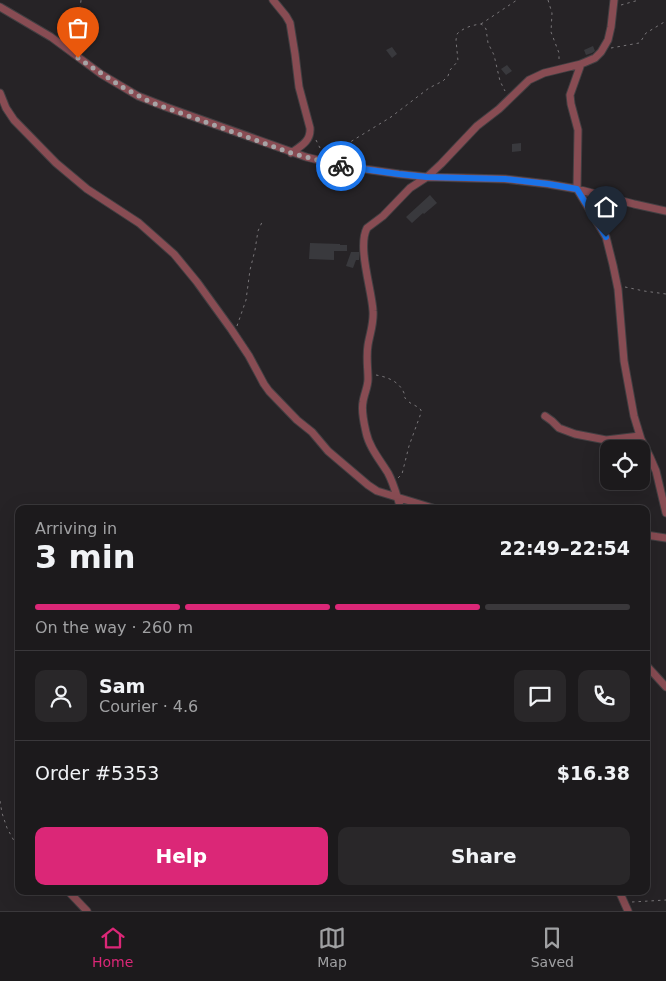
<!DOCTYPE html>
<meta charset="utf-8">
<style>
:root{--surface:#1c1a1c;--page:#292729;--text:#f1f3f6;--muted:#a0a1a3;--line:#3a383b;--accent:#db2777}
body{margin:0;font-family:"DejaVu Sans",sans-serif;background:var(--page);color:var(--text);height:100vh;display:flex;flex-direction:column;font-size:19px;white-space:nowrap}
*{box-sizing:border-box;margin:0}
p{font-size:16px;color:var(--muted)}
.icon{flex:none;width:28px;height:28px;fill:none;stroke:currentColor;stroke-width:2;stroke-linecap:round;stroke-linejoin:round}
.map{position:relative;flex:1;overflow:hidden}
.panel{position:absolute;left:15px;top:505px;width:635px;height:390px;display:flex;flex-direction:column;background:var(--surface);border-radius:10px;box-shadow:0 5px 20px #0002,0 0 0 1px var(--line)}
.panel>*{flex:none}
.fabs{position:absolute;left:600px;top:440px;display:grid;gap:10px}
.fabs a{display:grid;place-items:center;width:50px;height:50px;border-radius:10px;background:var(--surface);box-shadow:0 5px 20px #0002,0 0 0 1px var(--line);font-size:25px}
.pin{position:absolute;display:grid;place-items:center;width:42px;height:42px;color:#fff;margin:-51px -21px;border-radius:50% 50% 50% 0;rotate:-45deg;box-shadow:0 0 5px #0007}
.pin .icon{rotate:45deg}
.courier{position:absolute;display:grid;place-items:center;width:50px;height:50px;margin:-25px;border:4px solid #1a73e8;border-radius:50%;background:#fff;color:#222;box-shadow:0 1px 6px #0007}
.head em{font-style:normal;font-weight:600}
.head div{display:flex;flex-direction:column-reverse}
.head{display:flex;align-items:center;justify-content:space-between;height:85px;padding:0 20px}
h1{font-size:32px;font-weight:600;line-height:38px}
.bar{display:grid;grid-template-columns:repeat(4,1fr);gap:8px 5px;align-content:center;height:60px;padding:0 20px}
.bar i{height:6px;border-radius:4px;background:var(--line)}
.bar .on{background:var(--accent)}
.bar p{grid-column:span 4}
.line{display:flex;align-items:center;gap:12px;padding:0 20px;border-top:1px solid var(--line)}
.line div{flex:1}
.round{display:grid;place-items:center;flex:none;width:52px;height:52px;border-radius:10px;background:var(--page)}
.cta{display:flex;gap:10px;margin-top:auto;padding:10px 20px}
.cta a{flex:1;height:58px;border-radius:10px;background:var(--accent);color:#fff;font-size:20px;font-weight:600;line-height:58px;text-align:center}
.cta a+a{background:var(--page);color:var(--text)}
.tabs{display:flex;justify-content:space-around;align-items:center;height:70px;border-top:1px solid var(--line);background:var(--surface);font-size:14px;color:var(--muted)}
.tabs a{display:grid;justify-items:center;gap:2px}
.tabs .on{color:var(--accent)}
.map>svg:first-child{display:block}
.building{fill:#39393d}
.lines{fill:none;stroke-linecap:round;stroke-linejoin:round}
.street-casing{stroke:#423f42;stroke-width:9}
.path{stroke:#797679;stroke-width:1;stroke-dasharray:2.5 4;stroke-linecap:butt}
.street{stroke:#884c53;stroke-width:7}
.done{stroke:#a6a4a6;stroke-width:5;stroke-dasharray:0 9}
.route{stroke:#1a73e8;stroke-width:6}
</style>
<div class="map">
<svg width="666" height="911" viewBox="0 0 666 911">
<rect width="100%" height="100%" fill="#262326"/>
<!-- building -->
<path class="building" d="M593,46l2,5 -3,2 -6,2 -2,-5z
M392,47l5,7 -5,4 -6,-8z
M507,65l5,6 -6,4 -5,-6z
M521,143v8l-9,1v-8z
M430,195l7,8 -13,11 -1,-1 -11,10 -6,-6z
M310,243l30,1v1h7v6h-13v9l-25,-1z
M351,252h8v8h-3l-3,8 -7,-2z"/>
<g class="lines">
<defs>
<path id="street" d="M273,0l13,16 4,7 5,31 4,33 11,41c1,13 -9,18 -19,25
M0,7l51,30 50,37 37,22 28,11 140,50 37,9 56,8 28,3 78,2 43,5 29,5 57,15 32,7
M581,64l-11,31 1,9 7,26 -1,59 29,48 7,28 5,24 6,72 10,55 7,23 9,18 6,14 10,42
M0,93l6,15 8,12 42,43 31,26 52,34 35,31 23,28 34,47 18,27 15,28 5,7 28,29 15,12 16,19 40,34 9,6 59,18
M545,416l7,5 7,7 16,6 31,6 34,-4
M401,509c-4,-12 -7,-25 -13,-36 -8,-13 -19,-26 -22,-41 -2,-9 -5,-21 -3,-30 1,-8 5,-15 5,-23 0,-11 -2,-22 0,-34 2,-12 6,-22 5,-34 -1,-21 -16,-64 -6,-83l16,-12 27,-28 17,-11 14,-13 36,-38 22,-17 30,-29 15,-7 37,-9 14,-6 6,-6 7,-12 3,-13 3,-27
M646,535l20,3
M646,665l20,22
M68,891l19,20
M619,891l9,20"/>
</defs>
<!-- street casing -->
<use href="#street" class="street-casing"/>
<!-- path -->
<path class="path" d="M548,0l4,13 -1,19 8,21v7
M621,5l18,-5
M481,24l36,-24
M65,38c8,-12 15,-24 16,-38
M611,48l28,-5 2,-2 5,-8 20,-12
M316,140l6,12
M329,155l62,-38 38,-29 14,-7 5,-5 2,-6 8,-9 -2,-21 1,-6c6,-6 15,-9 24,-10l3,2 2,3 2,14 6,12 6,26 5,10
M625,287l19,4 22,3
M237,326l9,-26 4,-30 5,-20 3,-19 5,-11
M376,375c11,2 23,6 28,18 2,4 -1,4 3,7 4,5 10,5 14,10v3l-12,33 -7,28 -4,4
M0,801l2,12 5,15 12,22
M632,902l34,-2"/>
<!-- street -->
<use href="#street" class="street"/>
</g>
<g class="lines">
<!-- done -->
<path class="done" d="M78,58l44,29 28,15 141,51 50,13"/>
<!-- route -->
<path class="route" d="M341,166l58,8 28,3 78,2 43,5 29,5 29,48"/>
</g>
</svg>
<div class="fabs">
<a><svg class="icon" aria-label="locate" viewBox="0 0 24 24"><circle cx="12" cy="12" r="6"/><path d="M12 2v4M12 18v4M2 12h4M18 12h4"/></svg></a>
</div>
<div class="pin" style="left:78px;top:58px;background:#ea580c"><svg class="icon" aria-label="bag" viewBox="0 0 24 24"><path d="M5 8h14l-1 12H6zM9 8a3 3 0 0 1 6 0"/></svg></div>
<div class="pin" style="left:606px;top:237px;background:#1f2937"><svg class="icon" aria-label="home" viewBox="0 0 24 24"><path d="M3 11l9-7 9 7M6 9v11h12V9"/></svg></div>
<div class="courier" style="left:341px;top:166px"><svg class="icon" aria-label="bike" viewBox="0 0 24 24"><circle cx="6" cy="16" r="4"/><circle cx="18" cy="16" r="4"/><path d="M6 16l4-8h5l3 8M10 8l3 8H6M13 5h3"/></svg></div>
<section class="panel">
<div class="head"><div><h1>3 min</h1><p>Arriving in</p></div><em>22:49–22:54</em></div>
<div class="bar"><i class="on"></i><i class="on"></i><i class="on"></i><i></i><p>On the way · 260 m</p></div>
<div class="line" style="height:90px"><a class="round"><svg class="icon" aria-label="person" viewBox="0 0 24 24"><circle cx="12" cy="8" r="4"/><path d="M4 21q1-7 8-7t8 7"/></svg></a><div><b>Sam</b><p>Courier · 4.6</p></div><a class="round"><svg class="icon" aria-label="chat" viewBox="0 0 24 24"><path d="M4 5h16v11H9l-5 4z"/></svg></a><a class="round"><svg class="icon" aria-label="phone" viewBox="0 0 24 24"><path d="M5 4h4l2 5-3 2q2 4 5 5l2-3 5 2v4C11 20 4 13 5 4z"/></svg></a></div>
<div class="line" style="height:65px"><div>Order #5353</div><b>$16.38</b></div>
<div class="cta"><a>Help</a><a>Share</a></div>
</section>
</div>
<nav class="tabs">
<a class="on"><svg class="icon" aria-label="home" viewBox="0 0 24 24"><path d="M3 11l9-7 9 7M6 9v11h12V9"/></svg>Home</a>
<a><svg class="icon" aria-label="map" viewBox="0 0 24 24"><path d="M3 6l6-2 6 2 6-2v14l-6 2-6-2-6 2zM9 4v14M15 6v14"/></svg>Map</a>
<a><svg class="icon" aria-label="saved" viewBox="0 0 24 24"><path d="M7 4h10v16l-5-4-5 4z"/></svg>Saved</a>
</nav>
